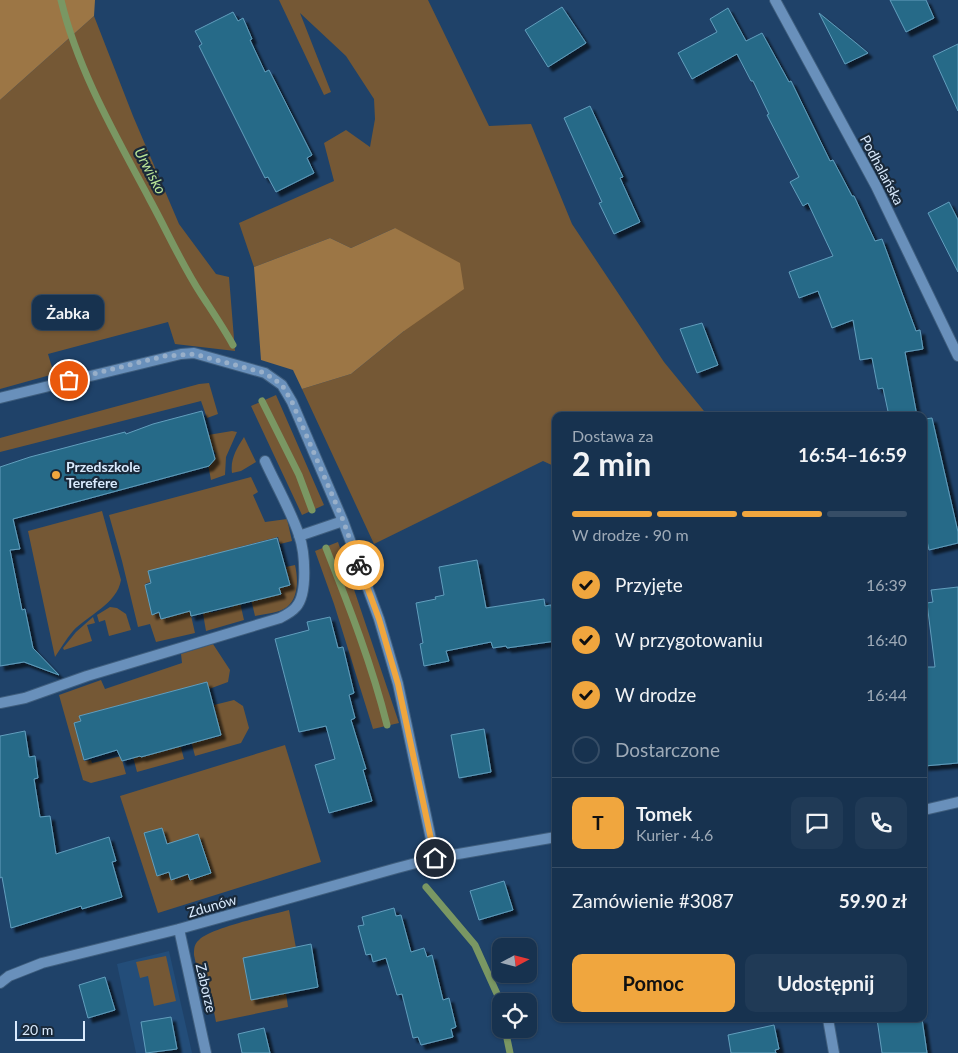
<!DOCTYPE html>
<html lang="pl">
<meta charset="utf-8">
<style>
:root{--surface:#17324f;--page:#203a56;--text:#f1f3f6;--muted:#9eaab7;--line:#364d66;--accent:#f0a63e}
body{margin:0;font-family:Lato,sans-serif;background:var(--page);color:var(--text);height:100vh;display:flex;flex-direction:column;font-size:19px;white-space:nowrap}
*{box-sizing:border-box;margin:0}
p{font-size:16px;color:var(--muted)}
.icon{flex:none;width:28px;height:28px;fill:none;stroke:currentColor;stroke-width:2;stroke-linecap:round;stroke-linejoin:round}
.map{position:relative;flex:1;overflow:hidden}
.sheet{position:absolute;left:552px;top:412px;width:375px;height:610px;display:flex;flex-direction:column;background:var(--surface);border-radius:10px;box-shadow:0 1px 4px #0004,0 0 0 1px var(--line)}
.sheet>*{flex:none}
.needle{width:32px;rotate:83deg}
.tools{position:absolute;left:492px;top:938px;display:grid;gap:10px}
.tools a{display:grid;place-items:center;width:45px;height:45px;border-radius:10px;background:var(--surface);box-shadow:0 1px 4px #0004,0 0 0 1px var(--line);font-size:25px}
.scale{position:absolute;left:15px;bottom:12px;width:70px;box-sizing:border-box;padding-left:5px;border:2px solid #d9eafd;border-top:0;font-size:14px;line-height:18px;white-space:nowrap;color:#d9eafd;-webkit-text-stroke:4px #19293a;paint-order:stroke}
.pin{position:absolute;display:grid;place-items:center;width:42px;height:42px;color:#fff;margin:-21px;border:2px solid #fff;border-radius:50%;box-shadow:0 1px 5px #0007}
.courier{position:absolute;display:grid;place-items:center;width:50px;height:50px;margin:-25px;border:4px solid #f0a63e;border-radius:50%;background:#fff;color:#222;box-shadow:0 1px 6px #0007}
.bubble{position:absolute;height:35px;border-radius:10px;background:var(--surface);box-shadow:0 1px 4px #0004,0 0 0 1px var(--line);font-size:16px;font-weight:700;line-height:35px;text-align:center}
.summary em{font-style:normal;font-weight:700}
.summary div{display:flex;flex-direction:column-reverse}
.summary{display:flex;align-items:center;justify-content:space-between;height:85px;padding:0 20px}
h1{font-size:32px;font-weight:700;line-height:38px}
.bar{display:grid;grid-template-columns:repeat(4,1fr);gap:8px 5px;align-content:center;height:60px;padding:0 20px}
.bar i{height:6px;border-radius:4px;background:var(--line)}
.bar .selected{background:var(--accent)}
.bar p{grid-column:span 4}
.line{display:flex;align-items:center;gap:12px;padding:0 20px;border-top:1px solid var(--line)}
.line div{flex:1}
.round{display:grid;place-items:center;flex:none;width:52px;height:52px;border-radius:10px;background:var(--page)}
ol{padding:0 20px;list-style:none}
li{display:flex;align-items:center;gap:15px;height:55px}
li p{margin-inline-start:auto}
li .icon{padding:5px;border-radius:50%;background:var(--accent);color:#111;stroke-width:4}
li:last-child{color:var(--muted)}
li i{width:28px;height:28px;border:2px solid var(--line);border-radius:50%}
.cta{display:flex;gap:10px;margin-top:auto;padding:10px 20px}
.cta a{flex:1;height:58px;border-radius:10px;background:var(--accent);color:#111;font-size:20px;font-weight:700;line-height:58px;text-align:center}
.cta a+a{background:var(--page);color:var(--text)}
.map>svg:first-child{display:block}
.built{fill:#234d79}
.green{fill:#755835}
.forest{fill:#9c7645}
.lines{fill:none;stroke-linecap:round;stroke-linejoin:round}
.stream{stroke:#7a9763;stroke-width:7}
.building{fill:#286a88;stroke:#619ebd;filter:url(#shadow)}
.minor-casing{stroke:#3f5e7e;stroke-width:12}
.minor{stroke:#6990bb;stroke-width:10}
.done{stroke:#98afc9;stroke-width:5;stroke-dasharray:0 9}
.route{stroke:#f0a63e;stroke-width:6}
.poi-dot{fill:#f0a63e;stroke:#19293a;stroke-width:2}
.labels{text-anchor:middle;stroke-width:4.5;stroke-linejoin:round;paint-order:stroke}
.street-label{font-size:14px;fill:#d9eafd;stroke:#19293a}
.poi-label{font-size:14px;font-weight:bold;fill:#d9eafd;stroke:#19293a;text-anchor:start}
.water-label{font-size:15px;font-style:italic;fill:#bae598;stroke:#19293a}
</style>
<div class="map">
<svg width="958" height="1053" viewBox="0 0 958 1053">
<defs>
<filter id="shadow"><feDropShadow dx="4.5" dy="4.5" stdDeviation="1" flood-color="#0009"/></filter>
</defs>
<rect width="100%" height="100%" fill="#1f4269"/>
<!-- built -->
<path class="built" d="M169,951l23,102h-56l-19,-89z"/>
<!-- green -->
<path class="green" d="M279,0h149l61,126 42,-2 41,100 92,138 44,54h-152v51l-13,-6 -169,83 -72,-155 49,-15 53,-43 -9,-103 -44,20 -21,-10 -76,29 -15,-44 95,-42 -10,-38 22,-13 24,17 5,-28 -1,-20 -28,-43 -46,-43 31,79 -7,3z
M94,16l39,100 46,108 37,50 13,3 6,74 -60,-7 -7,-22 -120,32 6,20 -54,15v-289z
M209,383l9,31 -11,4 -6,-17 -201,51v-14l199,-54z
M276,395l48,110 -22,10 -51,-109z
M232,431l5,1 -11,25 -1,18 -14,5 -3,-16 4,-2 4,-8 -4,-6 -4,-13z
M244,437l12,25 -15,9 -9,2c-2,-14 5,-25 12,-36z
M251,477l7,15 -5,3 12,27 22,-3 5,22 -12,3 -2,-7 -42,11 1,5 -17,5 -2,-6 1,6 -9,2 -1,-5h-3l2,6 -9,3 -2,-6v6l-52,20 7,30 7,-2 2,7 29,-8 5,22 -39,9 -6,-18 -12,3 -16,-66 -13,-46z
M102,511l19,69c-4,24 -33,35 -48,51 -7,8 -12,17 -18,26l-27,-126z
M338,542l61,181 -26,6 -39,-125 -19,-53z
M295,565c3,13 4,32 -8,42 -8,6 -22,7 -32,9l-5,-21 18,-4 1,6 12,-3 -2,-6 11,-3 -4,-18z
M239,598l5,22 -38,11 -4,-23 7,-2 2,7 22,-6 -2,-7z
M110,607l7,1 9,6 5,16 -22,6 -4,-16 -6,2 -2,-7z
M93,617l2,6 -8,2 5,16 -28,9 -1,-2 13,-16z
M213,644l17,26 -2,12 -19,7 -2,-7 -128,34 2,5 -7,2 10,38 7,-1 1,3 29,-7 5,18 -35,9 -8,-3 -24,-85 42,-15 4,9 77,-26 -1,-9z
M234,700l9,6 6,22 -8,15 -46,13 -5,-19 18,-5 2,7 11,-3 -7,-31z
M179,740l5,19 -47,13 -5,-19 7,-2 2,6 22,-6z
M285,745l36,117 -163,51 -38,-117z
M289,910l7,38 -53,10 43,35 2,14 -72,15 -2,-10 -6,1 -3,-7 -11,-51c0,-6 0,-11 5,-15 11,-12 71,-25 90,-30z
M166,956l10,45 -22,5 -6,-30 -8,2 -4,-16z"/>
<!-- forest -->
<path class="forest" d="M0,0h95l-1,16 -94,84z
M395,228l65,35 4,26 -60,42 -53,43 -49,15 -9,-19 -32,-10 -7,-93 76,-29 21,10z"/>
<g class="lines">
<!-- stream -->
<path class="stream" d="M61,0c17,71 55,136 89,200 17,31 32,65 51,94 11,17 22,33 32,51
M262,401l37,74 13,35
M326,548c23,58 46,117 61,177
M426,887l49,58 23,51 3,16
M505,1029l5,24"/>
</g>
<!-- building -->
<path class="building" d="M890,0h36l8,18 -28,14z
M562,7l24,36 -38,24 -23,-37z
M728,8l18,33 16,-8 27,49 2,-1 39,80 3,-1 19,36h2l21,45 7,-2 34,92 4,-1 3,19 -18,3 12,64h-28l-6,-28 -5,1 -6,-31 -12,2 -7,-40 -21,8 -14,-37 -19,7 -10,-26 44,-16 -25,-53 -5,3 -13,-24 9,-5 -32,-62 2,-1 -16,-33h-2l-14,-27 -45,25 -14,-26 39,-21 -7,-13z
M233,12l5,9 5,-3 9,21 -2,1 15,32 4,-2 43,85 -5,3 7,15 -38,19 -8,-15 -3,1 -66,-132 3,-2 -7,-13z
M819,13l37,30 12,10 -23,11z
M958,44v67l-25,-55z
M590,106l33,71 -3,1 20,44 -26,12 -15,-31 3,-1 -38,-84z
M949,202l9,18v52l-30,-59z
M702,323l16,42 -21,8 -17,-44z
M202,411l13,48 -6,7 -196,53 7,30 -10,1 12,60 3,-1 8,39 26,27 -35,-13 -24,4v-199l30,-10 95,-25 1,2 27,-10z
M932,418l26,114v11l-29,7 -5,-23v-108z
M277,538l13,47 -11,3 2,6 -90,22 -1,-5 -29,8 -2,-7 -7,3 -7,-30 6,-2 -3,-12z
M477,560l9,48 58,-9 1,7 6,-1 5,36 -49,7 -1,-2 -13,2 -2,-6 -45,9 3,10 -25,5 -4,-22 3,-1 -7,-40 20,-4 -1,-2 9,-2 -5,-28z
M958,587v176l-34,3v-99h11l-8,-64 6,-1 -2,-12z
M330,617l8,31 5,-1 11,46 -5,2 6,23 -4,2 15,49 -3,1 9,31 -43,12 -14,-48 20,-6 -9,-33 -27,6 -24,-93 34,-9 -2,-8z
M207,682l14,53 -80,22 -1,-1 -18,5 -5,-11 -33,10 -10,-37 7,-2 -2,-5z
M484,729l7,43 -32,6 -8,-43z
M25,731l4,26 6,-1 3,22 -4,1 6,38 10,-1 6,38 53,-17 7,24 -4,1 10,35 -40,12 -1,-3 -70,22 -9,-51 -2,1v-142z
M162,828l5,16 31,-10 13,39 -21,7 -2,-6 -17,6 -2,-8 -12,4 -13,-43z
M504,881l9,29 -34,10 -9,-29z
M394,908l2,8 5,-1 10,37 13,-4 3,9 5,-2 11,45 6,-2 7,29 -5,2 2,8 -32,8 -3,-8 -5,1 -11,-44 -5,1 -11,-37 -13,4 -2,-8 -5,1 -8,-29 6,-1 -2,-8z
M311,944l7,43 -67,13 -8,-42z
M105,977l10,33 -27,8 -9,-33z
M171,1017l6,32 -31,4 -5,-31z
M877,1019h45l5,34h-45z
M774,1025l5,24 -4,1 1,3h-45l-3,-18z
M264,1028l6,25h-28l-4,-19z"/>
<g class="lines">
<defs>
<path id="minor" d="M775,0l101,186 82,170
M0,398l181,-44 13,-1 71,20 17,12 10,17 51,119
M299,536l44,-15 36,98 19,65 37,174
M0,703l25,-5 62,-22 193,-58c6,-3 12,-6 16,-11 12,-13 9,-55 3,-72 -8,-24 -23,-50 -34,-74
M924,810l34,-8
M179,929l27,124
M0,983l9,-7 33,-13 137,-34 218,-61 38,-10 121,-21
M828,1019l6,34"/>
</defs>
<!-- minor casing -->
<use href="#minor" class="minor-casing"/>
<!-- minor -->
<use href="#minor" class="minor"/>
</g>
<g class="lines">
<!-- done -->
<path class="done" d="M69,380l96,-24 29,-2 71,19 17,12 10,17 51,118 16,45"/>
<!-- route -->
<path class="route" d="M359,565l20,54 19,65 37,174"/>
</g>
<!-- markers -->
<circle class="poi-dot" cx="56" cy="475" r="5"/>
<g class="labels">
<!-- street labels -->
<g class="street-label">
<text transform="translate(882 170) rotate(62)" y="5">Podhalańska</text>
<text transform="translate(212 906) rotate(-16)" y="5">Zdunów</text>
<text transform="translate(206 988) rotate(77)" y="5">Zaborze</text>
</g>
<!-- poi labels -->
<g class="poi-label">
<text x="66" y="472">Przedszkole<tspan x="66" dy="16">Terefere</tspan></text>
</g>
<!-- water labels -->
<g class="water-label">
<text transform="translate(150 171) rotate(62)" y="5">Urwisko</text>
</g>
</g>
</svg>
<div class="tools">
<a><svg class="needle" viewBox="-14 -14 28 28"><path d="M0-13l5 13h-10z" fill="#e53935"/><path d="M0 13l5-13h-10z" fill="#9eaab7"/></svg></a>
<a><svg class="icon" aria-label="locate" viewBox="0 0 24 24"><circle cx="12" cy="12" r="6"/><path d="M12 2v4M12 18v4M2 12h4M18 12h4"/></svg></a>
</div>
<div class="scale">20 m</div>
<div class="pin" style="left:69px;top:380px;background:#ea580c"><svg class="icon" aria-label="bag" viewBox="0 0 24 24"><path d="M5 8h14l-1 12H6zM9 8a3 3 0 0 1 6 0"/></svg></div>
<div class="pin" style="left:435px;top:858px;background:#1f2937"><svg class="icon" aria-label="home" viewBox="0 0 24 24"><path d="M3 11l9-7 9 7M6 9v11h12V9"/></svg></div>
<div class="courier" style="left:359px;top:565px"><svg class="icon" aria-label="bike" viewBox="0 0 24 24"><circle cx="6" cy="16" r="4"/><circle cx="18" cy="16" r="4"/><path d="M6 16l4-8h5l3 8M10 8l3 8H6M13 5h3"/></svg></div>
<div class="bubble" style="left:32px;top:295px;width:72px">Żabka</div>
<section class="sheet">
<div class="summary"><div><h1>2 min</h1><p>Dostawa za</p></div><em>16:54–16:59</em></div>
<div class="bar"><i class="selected"></i><i class="selected"></i><i class="selected"></i><i></i><p>W drodze · 90 m</p></div>
<ol>
<li><svg class="icon" aria-label="check" viewBox="0 0 24 24"><path d="M5 12l5 5 9-10"/></svg>Przyjęte<p>16:39</p></li>
<li><svg class="icon" aria-label="check" viewBox="0 0 24 24"><path d="M5 12l5 5 9-10"/></svg>W przygotowaniu<p>16:40</p></li>
<li><svg class="icon" aria-label="check" viewBox="0 0 24 24"><path d="M5 12l5 5 9-10"/></svg>W drodze<p>16:44</p></li>
<li><i></i>Dostarczone</li>
</ol>
<div class="line" style="height:90px"><b class="round" style="background:var(--accent);color:#111">T</b><div><b>Tomek</b><p>Kurier · 4.6</p></div><a class="round"><svg class="icon" aria-label="chat" viewBox="0 0 24 24"><path d="M4 5h16v11H9l-5 4z"/></svg></a><a class="round"><svg class="icon" aria-label="phone" viewBox="0 0 24 24"><path d="M5 4h4l2 5-3 2q2 4 5 5l2-3 5 2v4C11 20 4 13 5 4z"/></svg></a></div>
<div class="line" style="height:65px"><div>Zamówienie #3087</div><b>59.90 zł</b></div>
<div class="cta"><a>Pomoc</a><a>Udostępnij</a></div>
</section>
</div>
